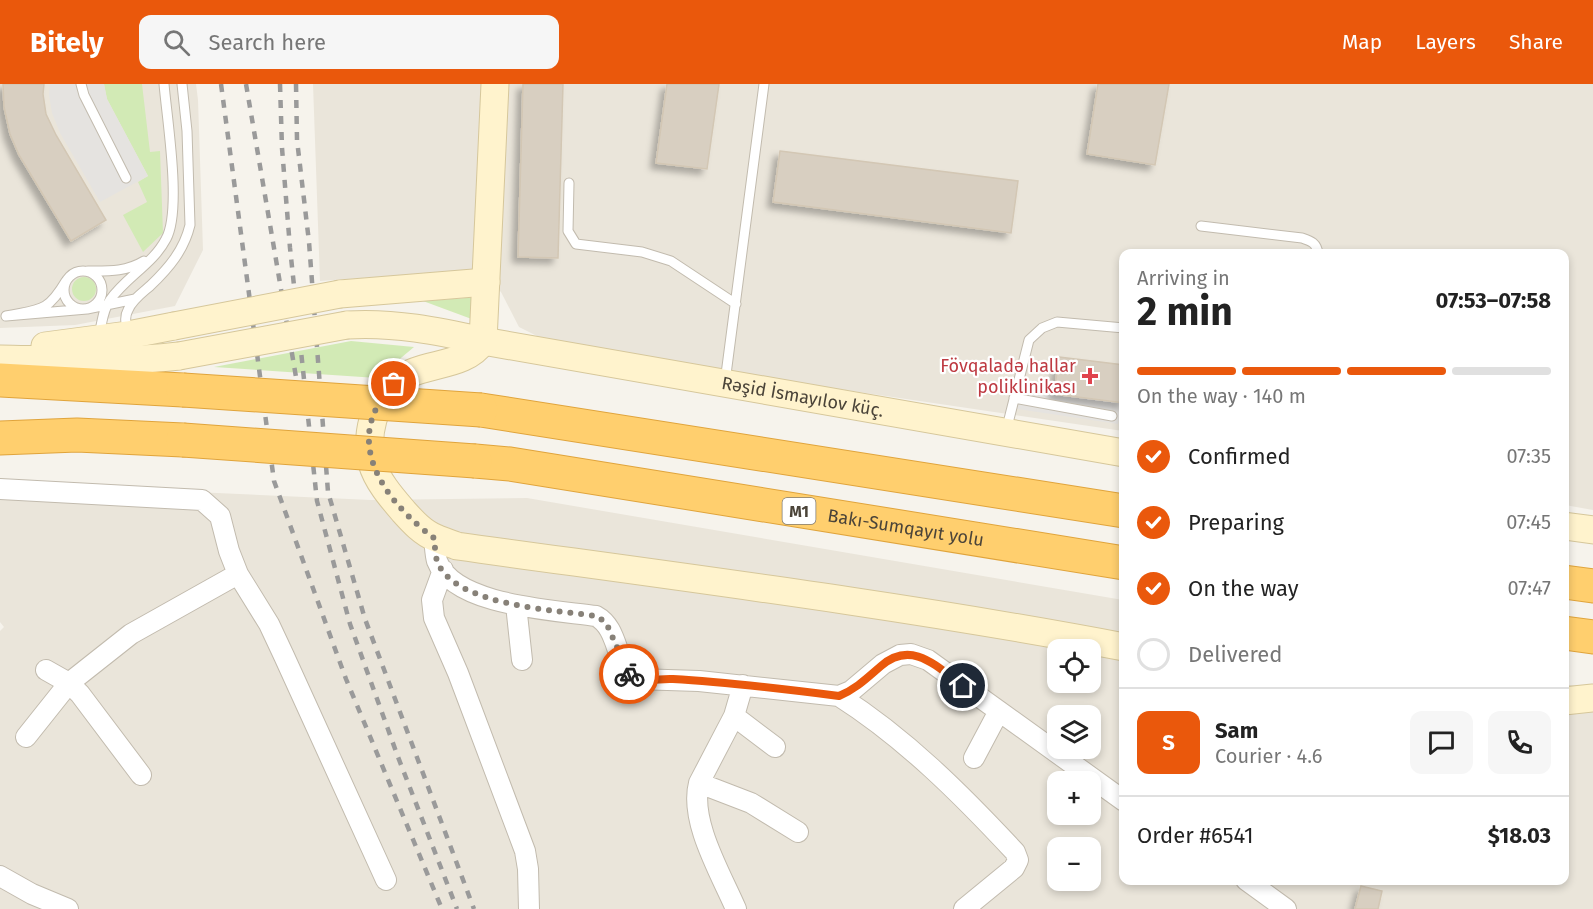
<!DOCTYPE html>
<meta charset="utf-8">
<style>
:root{--surface:#fff;--page:#f6f6f6;--text:#222;--muted:#767676;--line:#e0e0e0;--accent:#ea580c}
body{margin:0;font-family:"Fira Sans",sans-serif;background:var(--page);color:var(--text);height:100vh;display:flex;flex-direction:column;font-size:22px;white-space:nowrap}
*{box-sizing:border-box;margin:0}
p{font-size:20px;color:var(--muted)}
.icon{flex:none;width:33px;height:33px;fill:none;stroke:currentColor;stroke-width:2;stroke-linecap:round;stroke-linejoin:round}
.map{position:relative;flex:1;overflow:hidden}
.details{position:absolute;left:1119px;top:165px;width:450px;height:636px;display:flex;flex-direction:column;background:var(--surface);border-radius:12px;box-shadow:0 3px 9px #0003}
.details>*{flex:none}
.buttons{position:absolute;left:1047px;top:555px;display:grid;gap:12px}
.buttons a{display:grid;place-items:center;width:54px;height:54px;border-radius:12px;background:var(--surface);box-shadow:0 3px 9px #0003;font-size:30px}
.pin{position:absolute;display:grid;place-items:center;width:51px;height:51px;color:#fff;margin:-26px;border:3px solid #fff;border-radius:50%;box-shadow:0 2px 6px #0007}
.courier{position:absolute;display:grid;place-items:center;width:60px;height:60px;margin:-30px;border:4px solid #ea580c;border-radius:50%;background:#fff;color:#222;box-shadow:0 2px 8px #0007}
.summary em{font-style:normal;font-weight:700}
.summary div{display:flex;flex-direction:column-reverse}
.summary{display:flex;align-items:center;justify-content:space-between;height:102px;padding:0 18px}
h1{font-size:39px;font-weight:700;line-height:45px}
.bar{display:grid;grid-template-columns:repeat(4,1fr);gap:9px 6px;align-content:center;height:72px;padding:0 18px}
.bar i{height:8px;border-radius:4px;background:var(--line)}
.bar .active{background:var(--accent)}
.bar p{grid-column:span 4}
.line{display:flex;align-items:center;gap:15px;padding:0 18px;border-top:2px solid var(--line)}
.line div{flex:1}
.round{display:grid;place-items:center;flex:none;width:63px;height:63px;border-radius:12px;background:var(--page)}
ol{padding:0 18px;list-style:none}
li{display:flex;align-items:center;gap:18px;height:66px}
li p{margin-inline-start:auto}
li .icon{padding:6px;border-radius:50%;background:var(--accent);color:#fff;stroke-width:4}
li:last-child{color:var(--muted)}
li i{width:33px;height:33px;border:3px solid var(--line);border-radius:50%}
header{display:flex;align-items:center;gap:36px;box-sizing:border-box;height:84px;padding:0 30px;background:var(--accent);color:#fff}
header strong{font-size:28px}
nav{display:flex;gap:33px;margin-inline-start:auto;font-size:21px}
.search{width:420px;height:54px;background:var(--page);display:flex;align-items:center;gap:15px;box-sizing:border-box;padding:0 21px;border-radius:12px;color:var(--muted);font-size:22px}
.map>svg:first-child{display:block}
.residential{fill:#eae5da;fill-rule:evenodd}
.green{fill:#d2eab5}
.parking{fill:#e5e3e0}
.building{fill:#d8cfc1;stroke:#d3c7b4;stroke-width:1.5;filter:url(#shadow)}
.lines{fill:none;stroke-linecap:round;stroke-linejoin:round}
.lane-casing{stroke:#c2bbae;stroke-width:11}
.street-casing{stroke:#c2bbae;stroke-width:22}
.secondary-casing{stroke:#d6c79b;stroke-width:29}
.highway-casing{stroke:#e0a43c;stroke-width:35}
.lane{stroke:#fff;stroke-width:9}
.street{stroke:#fff;stroke-width:20}
.secondary{stroke:#fff3cd;stroke-width:27}
.highway{stroke:#ffcf6e;stroke-width:33}
.rail{stroke:#9a9a9a;stroke-width:4.5;stroke-dasharray:8 8;stroke-linecap:butt}
.secondary-bridge-casing{stroke:#d6c79b;stroke-width:29;stroke-linecap:butt}
.highway-bridge-casing{stroke:#e0a43c;stroke-width:35;stroke-linecap:butt}
.secondary-bridge{stroke:#fff3cd;stroke-width:27}
.highway-bridge{stroke:#ffcf6e;stroke-width:33}
.done{stroke:#878178;stroke-width:6;stroke-dasharray:0 10.8}
.route{stroke:#ea580c;stroke-width:8}
.health-dot{fill:#e0444e;stroke:#fff;stroke-width:2}
.labels{text-anchor:middle;stroke-width:4.5;stroke-linejoin:round;paint-order:stroke}
.shield{fill:#fff;stroke:#817c74;stroke-width:1.5}
.shield-label{font-size:16px;font-weight:bold;fill:#4b4439}
.health-label{font-size:18px;fill:#be3a42;stroke:#fff;text-anchor:end}
.street-label{font-size:18px;fill:#4b4439;stroke:#fff}
</style>
<header>
<strong>Bitely</strong>
<div class="search"><svg class="icon" aria-label="search" viewBox="0 0 24 24"><circle cx="10" cy="10" r="6"/><path d="M15 15l6 6"/></svg>Search here</div>
<nav><a>Map</a><a>Layers</a><a>Share</a></nav>
</header>
<div class="map">
<svg width="1593" height="825" viewBox="0 0 1593 825">
<defs>
<filter id="shadow"><feDropShadow dx="-5.5" dy="5.5" stdDeviation="3" flood-color="#0004"/></filter>
</defs>
<rect width="100%" height="100%" fill="#f6f3ec"/>
<!-- residential -->
<path class="residential" d="M0,0h196l2,16 5,150 -28,56 -100,19 -75,3z
M313,0h1280v426l-28,-5 -1,-251h-440l-1,177 -407,-60 -175,-33 -22,-11 -18,-35 -25,-22 -156,11z
M0,397l106,7 265,12 156,-2 596,102 1,280h440l1,-196 28,6v219h-1593v-278l4,-4 -4,-5zM1058,566h32v32h-32zM1058,632h32v32h-32zM1058,698h32v32h-32zM1058,764h32v32h-32z"/>
<!-- green -->
<path class="green" d="M104,0h38l8,68 10,-1 3,82 -20,19 -20,-37 24,-13 -9,-20 10,-6 -41,-77z
M72 205a12 12 0 1 1 24 0a12 12 0 1 1-24 0Z
M480,213l-3,24 -54,-20z
M351,257l63,6 -37,31 -163,-11z"/>
<!-- parking -->
<path class="parking" d="M50,0h54l3,15 41,77 -48,26 -40,-69 -8,-20 -3,-18z
M1017,304l105,15 -4,21 -107,-16z"/>
<!-- building -->
<path class="building" d="M3,0h41l-1,10 3,20 10,21 50,85 -35,21 -52,-86 -9,-21 -6,-27z
M523,0h40l-5,174 -40,-1z
M667,0h52l-12,85 -51,-6z
M1098,0h71l-14,81 -68,-11z
M780,67l238,30 -7,52 -238,-31z
M1059,273l65,8v38l-70,-9z
M1361,802l21,5 -4,18h-23z"/>
<g class="lines">
<defs>
<path id="lane" d="M81,0l3,11 42,83
M569,99l-1,48 8,13 66,8 29,9 65,43
M1201,142l101,12c9,3 15,5 16,16
M64 206a19 19 0 1 1 38 0a19 19 0 1 1-38 0Z
M88,187c20,0 38,1 56,-10
M66,197c-19,32 -26,28 -60,35l81,-7 48,-10
M128,248c-2,-8 -4,-15 0,-22 4,-10 14,-17 22,-24 19,-18 34,-36 40,-61l-3,-94 -5,-47
M99,251c3,-12 4,-26 11,-35 16,-23 43,-36 56,-61 16,-29 1,-119 -2,-155
M725,298l39,-298
M1014,314l98,18
M1006,347l23,-91 13,-12 15,-6 67,6"/>
<path id="street" d="M0,405l202,11 18,16 9,35 9,23 -107,60 -62,49 -43,54
M434,454c1,7 1,16 3,23 17,45 118,49 159,55 24,13 18,48 40,63l63,2 140,15 12,-5 32,-27 17,-9 11,-1 17,6 196,141
M443,486l-11,30 2,18 24,55 67,178 3,18 1,40
M238,490l31,50 15,32 102,224
M516,521l6,55
M46,586l23,13 11,11 61,81
M839,612c66,42 122,98 176,156l3,8 -4,8 -50,41
M734,632l41,31
M974,674l25,-47
M699,699l52,20 47,29
M0,792l32,18 36,15
M1246,796l40,29
M736,825c-15,-35 -47,-88 -37,-126l35,-67 9,-31"/>
<g id="secondary">
<path d="M495,0l-12,257c-20,29 -62,19 -88,42 -21,19 -30,52 -23,80 5,18 20,35 32,49 9,10 19,21 32,26 6,3 14,5 21,8 223,31 446,59 667,101"/>
<path d="M340,210l146,-12"/>
<path id="s1" d="M347,241c47,-3 91,6 136,16l641,112"/>
<path d="M45,262l83,-11 46,-9"/>
<path d="M0,275c60,1 120,4 179,-3"/>
<path d="M1564,442l29,4"/>
<path d="M1564,617l29,-3"/>
</g>
<g id="highway">
<path d="M0,296l183,10"/>
<path d="M481,326l643,101"/>
<path d="M0,354l77,-3 106,5"/>
<path id="s2" d="M475,377l35,3 614,99"/>
<path d="M1564,498l29,4"/>
<path d="M1564,549l29,4"/>
</g>
</defs>
<!-- lane casing -->
<use href="#lane" class="lane-casing"/>
<!-- street casing -->
<use href="#street" class="street-casing"/>
<!-- secondary casing -->
<use href="#secondary" class="secondary-casing"/>
<!-- highway casing -->
<use href="#highway" class="highway-casing"/>
<!-- lane -->
<use href="#lane" class="lane"/>
<!-- street -->
<use href="#street" class="street"/>
<!-- secondary -->
<use href="#secondary" class="secondary"/>
<!-- highway -->
<use href="#highway" class="highway"/>
<!-- rail -->
<path class="rail" d="M221,0l53,397 72,198 96,230
M246,0l50,293
M280,0l2,64 8,100 27,253 33,123 48,133 59,152
M296,0l1,56 12,102 19,250 37,127 109,290"/>
<defs>
<path id="secondary-bridge" d="M174,242l166,-32
M179,272l168,-31"/>
<path id="highway-bridge" d="M183,306l298,20
M183,356l292,21"/>
</defs>
<!-- secondary-bridge casing -->
<use href="#secondary-bridge" class="secondary-bridge-casing"/>
<!-- highway-bridge casing -->
<use href="#highway-bridge" class="highway-bridge-casing"/>
<!-- secondary-bridge -->
<use href="#secondary-bridge" class="secondary-bridge"/>
<!-- highway-bridge -->
<use href="#highway-bridge" class="highway-bridge"/>
</g>
<g class="lines">
<!-- done -->
<path class="done" d="M394,300c-6,8 -13,15 -17,23 -27,51 19,103 57,131 1,7 1,16 3,23 17,45 118,49 159,55l8,5 4,6 21,47"/>
<!-- route -->
<path class="route" d="M629,590c13,10 29,4 44,5 56,3 111,10 166,17 17,-7 28,-18 42,-30 31,-27 56,1 82,20"/>
</g>
<!-- markers -->
<path class="health-dot" d="M1087 283h6v6h6v6h-6v6h-6v-6h-6v-6h6z"/>
<g class="labels">
<!-- shield labels -->
<rect class="shield" x="782.5" y="414" width="33" height="26" rx="4.5"/>
<g class="shield-label">
<text x="799" y="433">M1</text>
</g>
<!-- health labels -->
<g class="health-label">
<text x="1076" y="288">Fövqaladə hallar<tspan x="1076" dy="21">poliklinikası</tspan></text>
</g>
<!-- street labels -->
<g class="street-label">
<text dy="6" stroke="none"><textPath href="#s1" startOffset="462">Rəşid İsmayılov küç.</textPath></text>
<text dy="6" stroke="none"><textPath href="#s2" startOffset="436">Bakı-Sumqayıt yolu</textPath></text>
</g>
</g>
</svg>
<div class="buttons">
<a><svg class="icon" aria-label="locate" viewBox="0 0 24 24"><circle cx="12" cy="12" r="6"/><path d="M12 2v4M12 18v4M2 12h4M18 12h4"/></svg></a>
<a><svg class="icon" aria-label="layers" viewBox="0 0 24 24"><path d="M12 4l9 5-9 5-9-5zM3 14l9 5 9-5"/></svg></a>
<a>+</a>
<a>−</a>
</div>
<div class="pin" style="left:394px;top:300px;background:#ea580c"><svg class="icon" aria-label="bag" viewBox="0 0 24 24"><path d="M5 8h14l-1 12H6zM9 8a3 3 0 0 1 6 0"/></svg></div>
<div class="pin" style="left:963px;top:602px;background:#1f2937"><svg class="icon" aria-label="home" viewBox="0 0 24 24"><path d="M3 11l9-7 9 7M6 9v11h12V9"/></svg></div>
<div class="courier" style="left:629px;top:590px"><svg class="icon" aria-label="bike" viewBox="0 0 24 24"><circle cx="6" cy="16" r="4"/><circle cx="18" cy="16" r="4"/><path d="M6 16l4-8h5l3 8M10 8l3 8H6M13 5h3"/></svg></div>
<section class="details">
<div class="summary"><div><h1>2 min</h1><p>Arriving in</p></div><em>07:53–07:58</em></div>
<div class="bar"><i class="active"></i><i class="active"></i><i class="active"></i><i></i><p>On the way · 140 m</p></div>
<ol>
<li><svg class="icon" aria-label="check" viewBox="0 0 24 24"><path d="M5 12l5 5 9-10"/></svg>Confirmed<p>07:35</p></li>
<li><svg class="icon" aria-label="check" viewBox="0 0 24 24"><path d="M5 12l5 5 9-10"/></svg>Preparing<p>07:45</p></li>
<li><svg class="icon" aria-label="check" viewBox="0 0 24 24"><path d="M5 12l5 5 9-10"/></svg>On the way<p>07:47</p></li>
<li><i></i>Delivered</li>
</ol>
<div class="line" style="height:108px"><b class="round" style="background:var(--accent);color:#fff">S</b><div><b>Sam</b><p>Courier · 4.6</p></div><a class="round"><svg class="icon" aria-label="chat" viewBox="0 0 24 24"><path d="M4 5h16v11H9l-5 4z"/></svg></a><a class="round"><svg class="icon" aria-label="phone" viewBox="0 0 24 24"><path d="M5 4h4l2 5-3 2q2 4 5 5l2-3 5 2v4C11 20 4 13 5 4z"/></svg></a></div>
<div class="line" style="height:78px"><div>Order #6541</div><b>$18.03</b></div>
</section>
</div>
